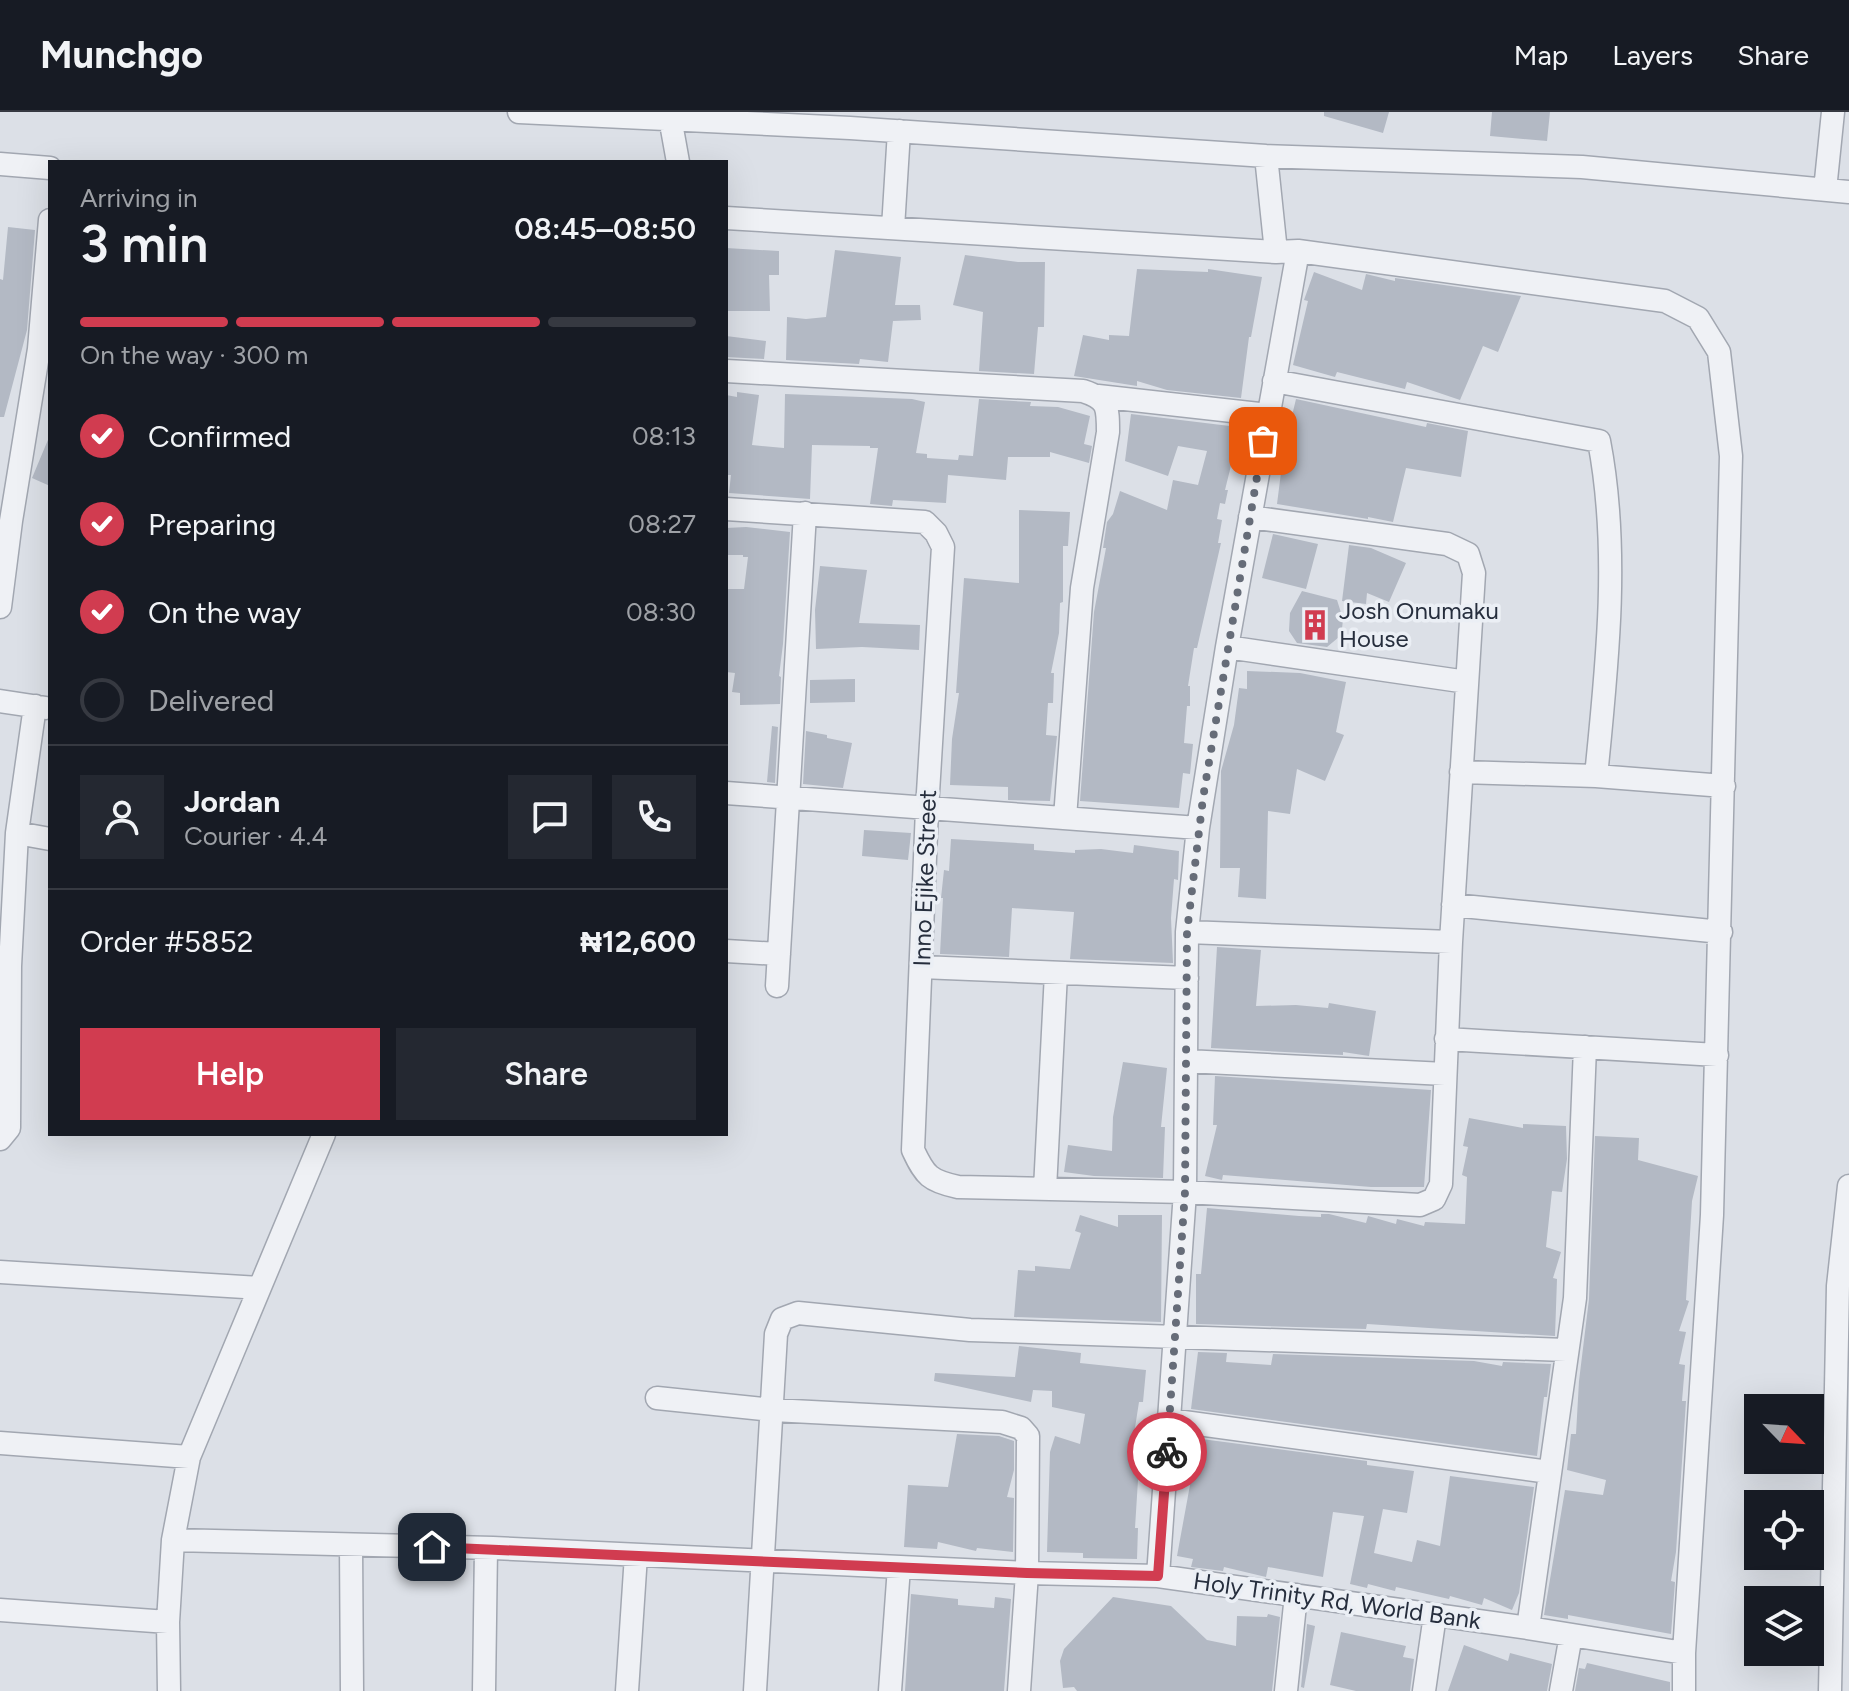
<!DOCTYPE html>
<meta charset="utf-8">
<style>
:root{--surface:#171b24;--page:#242831;--text:#f1f3f6;--muted:#9ea1a6;--line:#363941;--accent:#d13c50}
body{margin:0;font-family:Figtree,sans-serif;background:var(--page);color:var(--text);height:100vh;display:flex;flex-direction:column;font-size:30px;white-space:nowrap}
*{box-sizing:border-box;margin:0}
p{font-size:26px;color:var(--muted)}
.icon{flex:none;width:44px;height:44px;fill:none;stroke:currentColor;stroke-width:2;stroke-linecap:round;stroke-linejoin:round}
.map{position:relative;flex:1;overflow:hidden}
.sheet{position:absolute;left:48px;top:48px;width:680px;height:976px;display:flex;flex-direction:column;background:var(--surface);border-radius:0px;box-shadow:0 8px 32px #0002}
.sheet>*{flex:none}
.needle{width:52px;rotate:115deg}
.tools{position:absolute;left:1744px;top:1282px;display:grid;gap:16px}
.tools a{display:grid;place-items:center;width:80px;height:80px;border-radius:0px;background:var(--surface);box-shadow:0 8px 32px #0002;font-size:40px}
.pin{position:absolute;display:grid;place-items:center;width:68px;height:68px;color:#fff;margin:-34px;border-radius:16px;box-shadow:0 4px 12px #0006}
.courier{position:absolute;display:grid;place-items:center;width:80px;height:80px;margin:-40px;border:6px solid #d13c50;border-radius:50%;background:#fff;color:#222;box-shadow:0 2px 10px #0007}
.head em{font-style:normal;font-weight:600}
.head div{display:flex;flex-direction:column-reverse}
.head{display:flex;align-items:center;justify-content:space-between;height:136px;padding:0 32px}
h1{font-size:52px;font-weight:600;line-height:60px}
.bar{display:grid;grid-template-columns:repeat(4,1fr);gap:12px 8px;align-content:center;height:96px;padding:0 32px}
.bar i{height:10px;border-radius:6px;background:var(--line)}
.bar .current{background:var(--accent)}
.bar p{grid-column:span 4}
.line{display:flex;align-items:center;gap:20px;padding:0 32px;border-top:2px solid var(--line)}
.line div{flex:1}
.round{display:grid;place-items:center;flex:none;width:84px;height:84px;border-radius:0px;background:var(--page)}
ol{padding:0 32px;list-style:none}
li{display:flex;align-items:center;gap:24px;height:88px}
li p{margin-inline-start:auto}
li .icon{padding:8px;border-radius:50%;background:var(--accent);color:#fff;stroke-width:4}
li:last-child{color:var(--muted)}
li i{width:44px;height:44px;border:4px solid var(--line);border-radius:50%}
.button{display:flex;gap:16px;margin-top:auto;padding:16px 32px}
.button a{flex:1;height:92px;border-radius:0px;background:var(--accent);color:#fff;font-size:32px;font-weight:600;line-height:92px;text-align:center}
.button a+a{background:var(--page);color:var(--text)}
header{display:flex;align-items:center;gap:48px;box-sizing:border-box;height:112px;padding:0 40px;background:var(--surface);border-bottom:2px solid var(--line)}
header strong{font-size:38px}
nav{display:flex;gap:44px;margin-inline-start:auto;font-size:28px}
.map>svg:first-child{display:block}
.building{fill:#b3b9c4}
.lines{fill:none;stroke-linecap:round;stroke-linejoin:round}
.street-casing{stroke:#a2a7b1;stroke-width:25}
.street{stroke:#eff1f5;stroke-width:22}
.done{stroke:#666c78;stroke-width:8;stroke-dasharray:0 14.4}
.route{stroke:#d13c50;stroke-width:10}
.labels{text-anchor:middle;stroke-width:7;stroke-linejoin:round;paint-order:stroke}
.poi-label{font-size:24px;fill:#262e3d;stroke:#ebeff5;text-anchor:start}
.street-label{font-size:24px;fill:#262e3d;stroke:#ebeff5}
</style>
<header>
<strong>Munchgo</strong>
<nav><a>Map</a><a>Layers</a><a>Share</a></nav>
</header>
<div class="map">
<svg width="1849" height="1579" viewBox="0 0 1849 1579">
<rect width="100%" height="100%" fill="#dce0e7"/>
<!-- building -->
<path class="building" d="M1324,0h65l-6,21 -59,-17z
M1492,0h58l-3,29 -57,-5z
M8,115l27,3 -8,100 -23,87h-4v-138l3,1z
M726,136l53,3v24h-10l1,36h-44z
M835,138l66,7 -6,48h25l1,15 -28,1 -5,41 -28,-3 -1,5 -73,-4 1,-43 19,2 20,-2z
M965,143l53,7h27l-1,65h-6l-4,47 -55,-3 4,-59 -30,-7z
M1137,157l71,3v-3l54,8 -11,60h-2l-8,61 -74,-8 -30,-9v5l-63,-10 9,-41 26,5v-5l20,1z
M1314,160l48,18 4,-16 29,7v-3l126,18 -23,56 -15,-6 -23,54 -53,-18 -2,7 -68,-17 -2,5 -42,-12 15,-64 -4,-1z
M726,224l40,5 -2,18 -38,-2z
M737,280l22,3 -7,50 32,3 1,-54 127,5 13,3 -9,51 11,1v4l31,2 1,-5 14,1 6,-57 52,3 -1,4 28,1 32,9 -6,28 8,2 -3,17 -39,-11v5h-42l-2,23 -58,-5 -2,28 -53,-3 -1,6 -22,-2 8,-56h-8v-2l-58,-1 -2,54 -81,-6 2,-18h-5v-80l11,2z
M1296,287l130,28 1,-4 41,8 -7,46 -55,-9 -13,54 -25,-5v2l-91,-15 7,-55z
M1131,302l107,13 2,2 -15,61h3l-3,14 -5,-1 -3,16 5,1 -4,23h3l-24,105h-3l-6,38h2v20h-3l-3,37 9,1 -3,30 -7,-1 -4,35 -99,-7 14,-189 12,-64h-3l4,-26 6,-8 7,-23 47,19 6,-30 25,5 9,-34 -29,-5 -10,30 -43,-15z
M50,323v51l-18,-8z
M1019,398l51,2 -2,34h-5v56l-3,1 -1,30 -8,40h3l-1,30h-5l-2,32 11,1 -7,65 -42,-1v-13l-58,-2 2,-46 7,-46h-3l8,-115 55,5z
M746,415l44,5 -7,112 -4,32 2,1 -1,27 -40,1v-12l-8,-1 3,-19 -9,-1v-83h18l4,-32h-5v-2h-17v-27z
M1273,422l45,10 -12,45 -44,-11z
M1349,433l22,3 35,15 -17,39 -22,-9 -1,11 -24,-3z
M820,454l47,4 -8,53 61,2 -1,25 -57,-3 -46,2 -1,-39z
M1302,479l35,9 6,19 -1,10 -3,8 -12,10 -30,-4 -8,-12 1,-18z
M1247,559l53,2 46,9 -10,50 8,3 -19,46 -28,-12 -7,45 -22,-3 -2,88 -28,-2 2,-29h-20l1,-97 13,-46 5,-37 8,1z
M855,567v23l-45,1v-23z
M772,614l6,1 -3,56 -8,-1z
M806,619l21,4v3l25,5 -9,45 -40,-4z
M864,718l47,3 -3,27 -46,-4z
M951,727l83,5v6l41,3v-3l26,-1 32,4 1,-8 45,6 -1,29 -4,-1 -3,39 2,45 -103,-4 4,-47 -62,-4 -3,49 -69,-3 3,-56h-2l3,-28 5,1z
M1217,835l44,3 -5,56 40,-1 32,3 1,-5 47,8 -7,45 -26,-4v3l-132,-7z
M1123,950l44,6 -6,59h4l-2,51 -69,-2 -30,-4 4,-27 44,6 1,-34z
M1215,964l216,14 -7,97h-53l-148,-12 -1,5 -17,-4 12,-51h-4z
M1469,1006l54,10v-4l43,2 1,33 -5,33 -10,-1 -6,56 15,5 -8,26 4,1 -2,57 -188,-12 -1,5 -170,-5v-50h5l6,-66 92,8 22,1v-3h8l37,9 2,-7 28,8 1,-5 27,7 1,-4 40,2 2,-47 -5,-2 6,-28 -5,-1z
M1595,1024l44,2 -1,22 60,16 -6,25 -6,99 3,1 -10,30 7,1 -7,32 6,1 -3,36h4l-10,151 -5,29 4,1 -4,52 -103,-19v4l-24,-4 21,-125 38,5 3,-15 -39,-10 4,-36h5l3,-53 10,-82z
M1080,1103l38,12v-12h44l-1,107 -147,-5 4,-47 17,1v-5l35,3 11,-36 -6,-2z
M1019,1234l62,7 -1,10 66,7 -3,32h-4l-7,45 8,1 -5,80h3l-1,31 -54,-1v-5l-36,-1 3,-100 5,-16 25,8 5,-30 -33,-7v-16l-19,-1 -2,12 -97,-21 1,-8 80,4z
M1198,1240l29,1 -1,9 45,3 2,-11 201,7 28,5 1,-4 48,2 -4,33h-3l-7,59 -346,-47z
M957,1322l42,2 15,5v29l-7,27 7,1 -1,54 -36,-4 -1,3 -38,-9 -1,7 -33,-2 4,-62 40,2z
M1194,1326l173,23v4l47,6 -7,42 -24,-4 -9,44 38,9 5,-22 23,6 10,-70 84,11 -15,106 -7,17 -28,-12 -2,7 -32,-9 -1,3 -53,-12 -1,4 -27,-7 -1,4 -17,-4 14,-68 -31,-4 -10,65 -55,-10 -2,10 -42,-10 -1,4 -32,-4 2,-8 -16,-3 13,-71 -4,-1 7,-29 -3,-1z
M911,1482l47,5v6l36,3 1,-11 16,2 -7,92h-99z
M1113,1485l58,9 36,34 29,6 1,-30 30,1 1,-3 12,3 -8,74h-195l-3,-4 -11,1 -3,-27 4,-12z
M1307,1512l8,2 -11,62 -3,-1z
M1341,1520l65,14 -3,11 11,2 -4,32h-54l-26,-6z
M1464,1533l44,16 2,-8 42,11 -5,27h-99z
M1587,1551l83,19v9h-95l4,-23 6,1z"/>
<g class="lines">
<defs>
<path id="street" d="M519,0l331,16 416,28 316,11 267,25
M669,0l9,50
M1266,44l10,96
M0,52l50,4
M1825,78l8,-78
M726,106l550,34 22,-1 367,50 33,17 21,34 12,104 -19,759 -28,438v38
M893,116l6,-97
M726,259l357,20c25,8 25,16 25,41l-26,156 -17,230
M1274,269l325,60c21,109 8,226 -3,335
M1098,284l170,19
M726,397l199,13 11,11 7,14 -16,262 -14,341c12,26 17,31 45,37l227,5 235,13 14,-6 7,-15 10,-242 23,-369 -6,-19 -21,-10 -197,-27
M0,495l11,-86 28,-172 11,-129
M1227,535l240,35
M0,589l46,7
M1461,660l135,4 128,10
M726,681l472,35
M17,721l33,6
M1453,793l268,27
M1187,820l264,10
M726,839l53,3
M921,855l266,11
M777,874l28,-473
M1446,927l271,16
M1186,949l259,13
M0,1027l9,-11 1,-162 7,-133 18,-127
M1045,1077l11,-216
M0,1160l259,16
M657,1286l116,12 229,12 19,6 7,8 -1,137 -8,118
M1169,1308l380,52
M0,1331l189,14
M173,1428l320,8 534,25 131,3 370,52 156,25
M351,1434l1,145
M1158,1464l27,-384 2,-260 11,-104 29,-181 71,-396
M0,1498l168,12
M1528,1516l47,-330 10,-251
M169,1579l-1,-69 5,-82 16,-83 135,-323
M484,1579l2,-143
M627,1579l9,-136
M755,1579l21,-357 6,-15 16,-6 172,17 596,20
M890,1579l9,-124
M1286,1579l10,-96
M1424,1579l11,-76
M1561,1579l10,-56
M1830,1579l8,-405 11,-100"/>
</defs>
<!-- street casing -->
<use href="#street" class="street-casing"/>
<!-- street -->
<use href="#street" class="street"/>
</g>
<g class="lines">
<!-- done -->
<path class="done" d="M1167,1340l18,-260 2,-260 16,-134 60,-357"/>
<!-- route -->
<path class="route" d="M432,1435l595,26 131,3 9,-124"/>
</g>
<!-- icons -->
<defs>
<symbol id="building-bare" viewBox="-9 -9 18 18"><path d="M-4-6H4V6H1V3H-1V6H-4ZM-2.5-4.3h1.7v1.8h-1.7ZM.8-4.3h1.7v1.8H.8ZM-2.5-1h1.7V.8h-1.7ZM.8-1h1.7V.8H.8Z" fill="#d13c50" stroke="#ebeff5" stroke-width="2.5" paint-order="stroke"/></symbol>
</defs>
<g fill-rule="evenodd">
<use href="#building-bare" x="1293" y="491" width="44" height="44"/>
</g>
<g class="labels">
<!-- poi labels -->
<g class="poi-label">
<text x="1339" y="507">Josh Onumaku<tspan x="1339" dy="28">House</tspan></text>
</g>
<!-- street labels -->
<g class="street-label">
<text transform="translate(925 766) rotate(-88)" y="8">Inno Ejike Street</text>
<text transform="translate(1337 1489) rotate(8)" y="8">Holy Trinity Rd, World Bank</text>
</g>
</g>
</svg>
<div class="tools">
<a><svg class="needle" viewBox="-14 -14 28 28"><path d="M0-13l5 13h-10z" fill="#e53935"/><path d="M0 13l5-13h-10z" fill="#9ea1a6"/></svg></a>
<a><svg class="icon" aria-label="locate" viewBox="0 0 24 24"><circle cx="12" cy="12" r="6"/><path d="M12 2v4M12 18v4M2 12h4M18 12h4"/></svg></a>
<a><svg class="icon" aria-label="layers" viewBox="0 0 24 24"><path d="M12 4l9 5-9 5-9-5zM3 14l9 5 9-5"/></svg></a>
</div>
<div class="pin" style="left:1263px;top:329px;background:#ea580c"><svg class="icon" aria-label="bag" viewBox="0 0 24 24"><path d="M5 8h14l-1 12H6zM9 8a3 3 0 0 1 6 0"/></svg></div>
<div class="pin" style="left:432px;top:1435px;background:#1f2937"><svg class="icon" aria-label="home" viewBox="0 0 24 24"><path d="M3 11l9-7 9 7M6 9v11h12V9"/></svg></div>
<div class="courier" style="left:1167px;top:1340px"><svg class="icon" aria-label="bike" viewBox="0 0 24 24"><circle cx="6" cy="16" r="4"/><circle cx="18" cy="16" r="4"/><path d="M6 16l4-8h5l3 8M10 8l3 8H6M13 5h3"/></svg></div>
<section class="sheet">
<div class="head"><div><h1>3 min</h1><p>Arriving in</p></div><em>08:45–08:50</em></div>
<div class="bar"><i class="current"></i><i class="current"></i><i class="current"></i><i></i><p>On the way · 300 m</p></div>
<ol>
<li><svg class="icon" aria-label="check" viewBox="0 0 24 24"><path d="M5 12l5 5 9-10"/></svg>Confirmed<p>08:13</p></li>
<li><svg class="icon" aria-label="check" viewBox="0 0 24 24"><path d="M5 12l5 5 9-10"/></svg>Preparing<p>08:27</p></li>
<li><svg class="icon" aria-label="check" viewBox="0 0 24 24"><path d="M5 12l5 5 9-10"/></svg>On the way<p>08:30</p></li>
<li><i></i>Delivered</li>
</ol>
<div class="line" style="height:144px"><a class="round"><svg class="icon" aria-label="person" viewBox="0 0 24 24"><circle cx="12" cy="8" r="4"/><path d="M4 21q1-7 8-7t8 7"/></svg></a><div><b>Jordan</b><p>Courier · 4.4</p></div><a class="round"><svg class="icon" aria-label="chat" viewBox="0 0 24 24"><path d="M4 5h16v11H9l-5 4z"/></svg></a><a class="round"><svg class="icon" aria-label="phone" viewBox="0 0 24 24"><path d="M5 4h4l2 5-3 2q2 4 5 5l2-3 5 2v4C11 20 4 13 5 4z"/></svg></a></div>
<div class="line" style="height:104px"><div>Order #5852</div><b>₦12,600</b></div>
<div class="button"><a>Help</a><a>Share</a></div>
</section>
</div>
